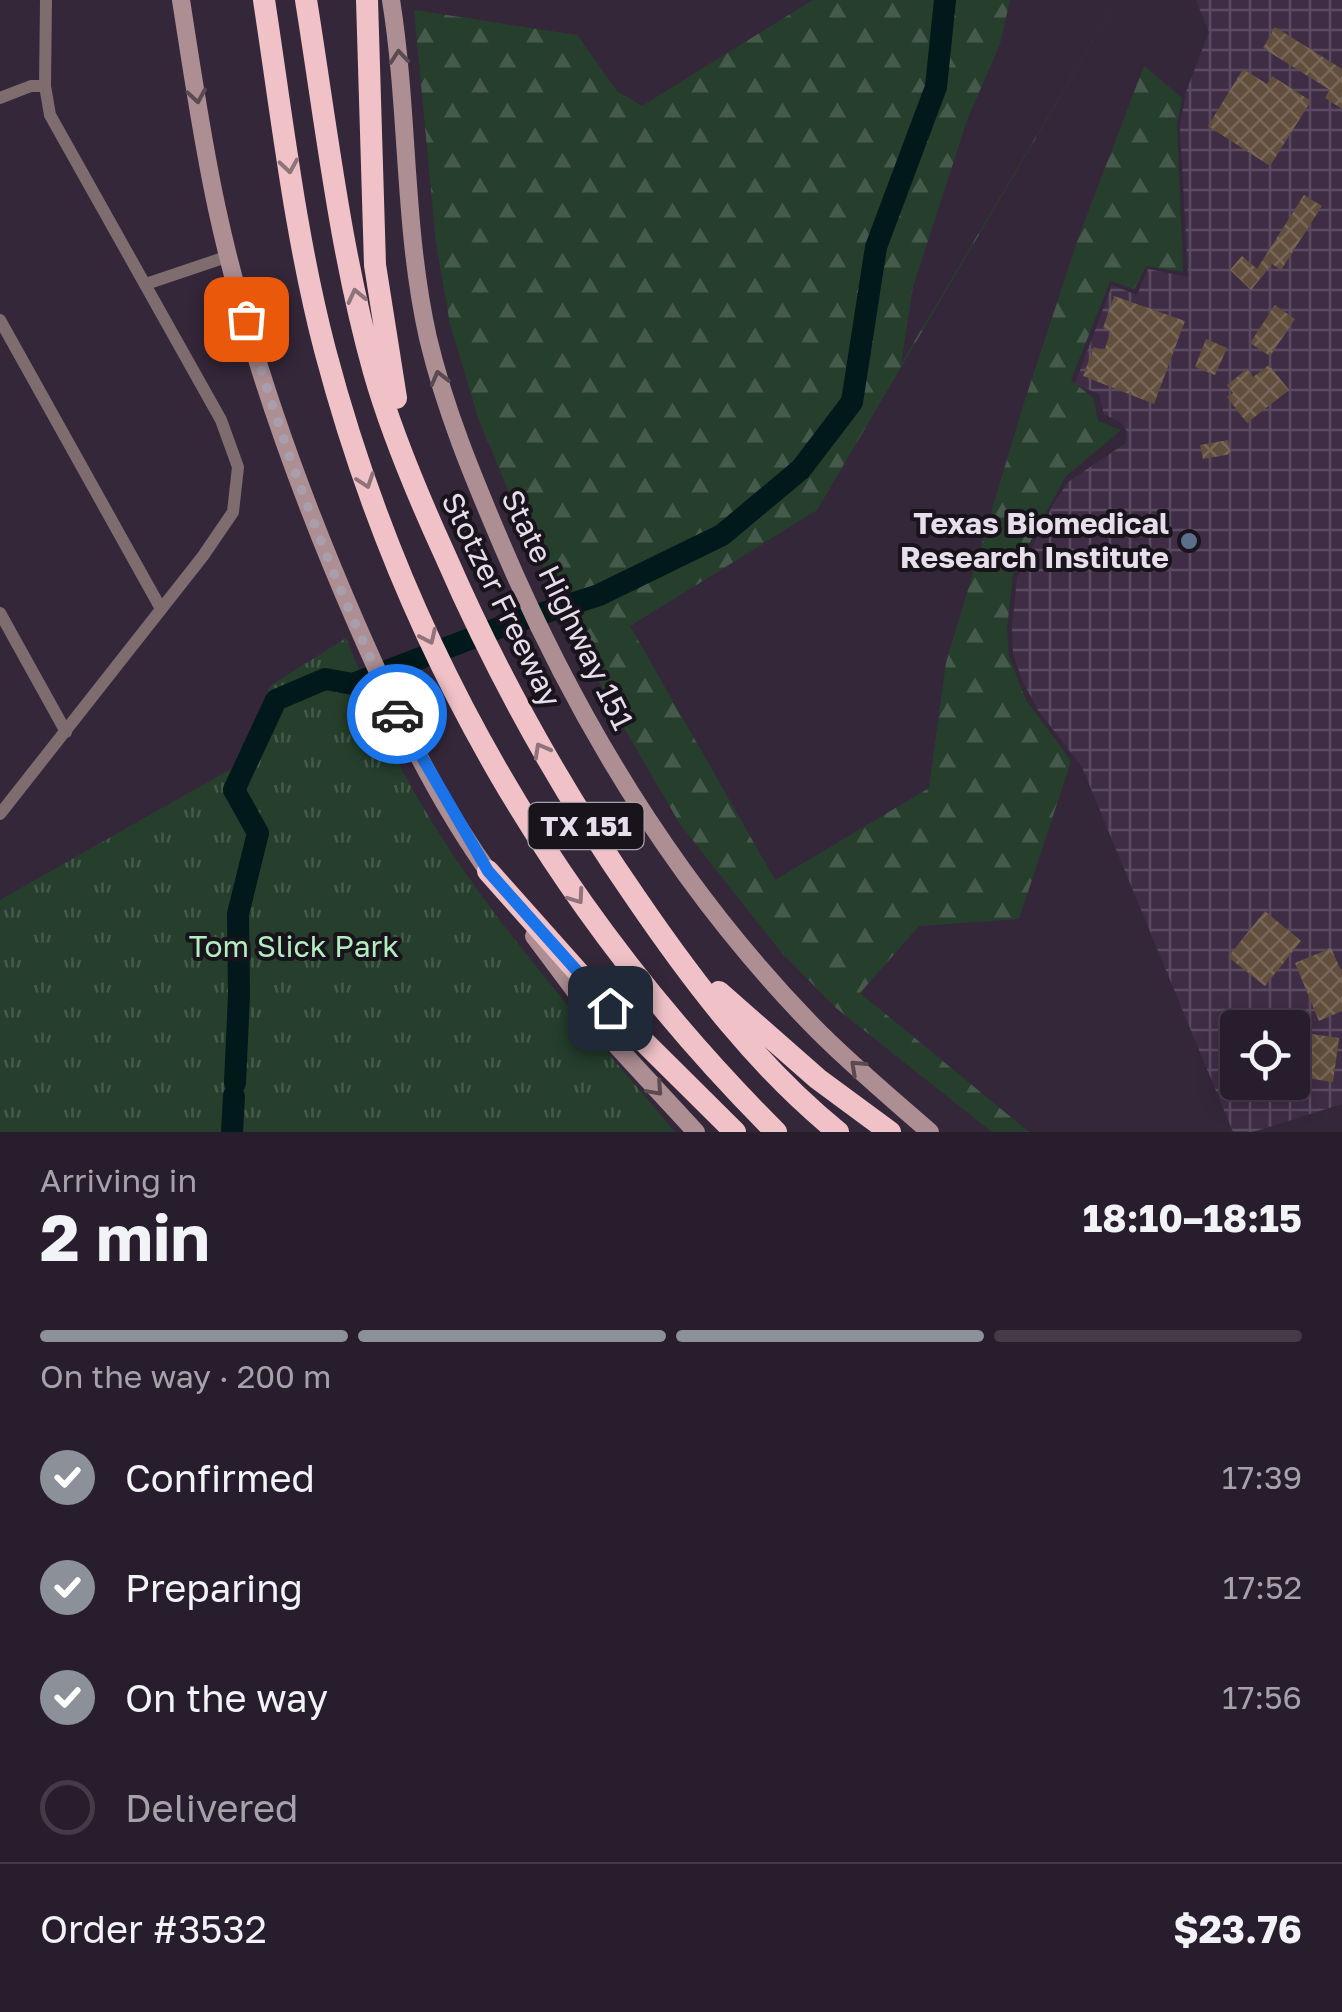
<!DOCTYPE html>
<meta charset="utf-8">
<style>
:root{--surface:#281d2c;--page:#342a38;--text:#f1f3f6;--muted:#a5a2a9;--line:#443b48;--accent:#8c9099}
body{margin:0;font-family:"Golos Text",sans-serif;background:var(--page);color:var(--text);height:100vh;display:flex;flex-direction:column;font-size:38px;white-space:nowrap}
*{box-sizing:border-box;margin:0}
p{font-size:32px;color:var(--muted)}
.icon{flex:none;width:55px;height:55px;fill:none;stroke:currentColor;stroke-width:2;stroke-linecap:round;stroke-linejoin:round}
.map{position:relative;height:1132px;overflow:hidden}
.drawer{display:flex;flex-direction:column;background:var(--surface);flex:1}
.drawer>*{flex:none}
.buttons{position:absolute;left:1220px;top:1010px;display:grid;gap:20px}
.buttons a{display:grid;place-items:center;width:90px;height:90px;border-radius:10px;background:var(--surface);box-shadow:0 5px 25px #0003,0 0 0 2px var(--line);font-size:50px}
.pin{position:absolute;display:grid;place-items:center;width:85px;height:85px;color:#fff;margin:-42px;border-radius:20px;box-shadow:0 5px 15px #0006}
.courier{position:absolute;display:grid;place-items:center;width:100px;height:100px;margin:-50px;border:8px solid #1a73e8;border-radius:50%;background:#fff;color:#222;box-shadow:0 2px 12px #0007}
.overview em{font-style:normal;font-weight:700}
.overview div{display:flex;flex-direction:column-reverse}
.overview{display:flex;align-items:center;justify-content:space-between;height:170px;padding:0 40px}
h1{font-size:65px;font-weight:700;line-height:75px}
.bar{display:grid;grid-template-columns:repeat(4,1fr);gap:15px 10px;align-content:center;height:120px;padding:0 40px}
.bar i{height:12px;border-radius:8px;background:var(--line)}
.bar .selected{background:var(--accent)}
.bar p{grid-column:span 4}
.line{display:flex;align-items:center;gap:25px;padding:0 40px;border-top:2px solid var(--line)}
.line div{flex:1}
ol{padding:0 40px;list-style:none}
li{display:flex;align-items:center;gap:30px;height:110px}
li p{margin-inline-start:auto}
li .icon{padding:10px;border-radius:50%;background:var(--accent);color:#fff;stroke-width:4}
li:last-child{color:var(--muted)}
li i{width:55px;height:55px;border:5px solid var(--line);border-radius:50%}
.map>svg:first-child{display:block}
.industrial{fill:url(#industrial-grid);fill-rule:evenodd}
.grass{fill:url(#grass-tufts)}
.forest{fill:url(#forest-firs)}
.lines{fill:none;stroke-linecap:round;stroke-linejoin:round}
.river{stroke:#01191b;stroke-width:22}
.building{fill:url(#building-cross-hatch)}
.minor{stroke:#7e6c6e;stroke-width:12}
.secondary{stroke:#ac8e93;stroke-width:18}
.motorway{stroke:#f0c2c8;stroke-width:22}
.oneway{stroke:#5b4a51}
.oneway2{stroke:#8f737a}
.done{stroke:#a89eac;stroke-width:10;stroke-dasharray:0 18}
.route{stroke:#1a73e8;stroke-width:12}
.service-dot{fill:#5c6f8a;stroke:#19131b;stroke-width:4}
.labels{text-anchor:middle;stroke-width:8;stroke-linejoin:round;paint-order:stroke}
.shield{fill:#19131b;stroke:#a8a1ac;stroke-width:2.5}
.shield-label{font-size:28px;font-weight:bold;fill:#e6deea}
.poi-label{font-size:30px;font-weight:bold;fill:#e6deea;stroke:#19131b;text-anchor:end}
.street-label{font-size:30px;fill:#e6deea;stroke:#19131b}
.park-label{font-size:30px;fill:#b2ecc1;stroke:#19131b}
</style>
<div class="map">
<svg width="1342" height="1132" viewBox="0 0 1342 1132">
<defs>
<pattern id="industrial-grid" width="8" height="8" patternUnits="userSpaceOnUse" patternTransform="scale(2.5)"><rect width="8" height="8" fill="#3f2d46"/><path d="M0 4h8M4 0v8" fill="none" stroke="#5b4b61"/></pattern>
<pattern id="grass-tufts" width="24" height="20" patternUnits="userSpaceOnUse" patternTransform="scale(2.5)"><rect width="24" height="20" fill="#253f2c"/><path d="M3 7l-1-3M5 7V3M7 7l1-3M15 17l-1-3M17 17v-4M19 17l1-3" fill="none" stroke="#455a4b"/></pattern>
<pattern id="forest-firs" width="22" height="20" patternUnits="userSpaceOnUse" patternTransform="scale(2.5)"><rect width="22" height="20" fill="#253f2c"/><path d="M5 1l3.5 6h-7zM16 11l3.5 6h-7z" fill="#455a4b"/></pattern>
<pattern id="building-cross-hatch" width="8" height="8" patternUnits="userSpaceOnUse" patternTransform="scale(2.5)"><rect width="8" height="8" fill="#614e3c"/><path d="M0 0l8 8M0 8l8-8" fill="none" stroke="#786758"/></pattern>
</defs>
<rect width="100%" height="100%" fill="#35273a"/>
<!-- industrial -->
<path class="industrial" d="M1196,0h146v1104l-89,28h-20l-151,-365 -44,-57 -15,-28 -10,-28 -1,-26 5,-50 37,-75 14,-21 58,-39 1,-12 -6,-8 -17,-9 -5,-20 -24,-10 37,-99 25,10 11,-26 40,8 -8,-151 6,-34 23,-60zM1238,1028h54v54h-54z"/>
<!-- grass -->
<path class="grass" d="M346,638c21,49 39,101 64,147 71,127 173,237 265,347h-675v-232l236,-134 34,-80z"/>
<!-- forest -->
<path class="forest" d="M813,0h197l-10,44 -33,76 -54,167 -12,77 216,-364 -300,510 -187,116 145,254 154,-92 17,-125 78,-260 55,-167 65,-170 38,32 -5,26 6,148 -37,-6 -12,23 -24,-8 -39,99 22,18 5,23 23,9 -56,47 -52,97 -6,54 2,29 17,43 45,61 -52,158 -100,7 -59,67 169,139h-37l-156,-124 -55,-56 -101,-128 -71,-122 -90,-186 -40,-96 -29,-96 -14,-81 -22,-233 163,25 40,56 25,15z"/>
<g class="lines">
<!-- river -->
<path class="river" d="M235,1083l4,-88 -1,-81 20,-81 -24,-43 42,-90 49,-21 28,5 153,-59 93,-30 123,-60 79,-66 51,-67 24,-155 60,-160 9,-87
M232,1132l2,-36"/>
</g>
<!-- building -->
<path class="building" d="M1275,27l67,42v40l-17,-11 5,-8 -67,-42z
M1243,69l24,15 5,-8 39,25 -41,65 -62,-40z
M1304,195l18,11 -41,64 -9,-6 -21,26 -21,-20 12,-14 15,13z
M1114,296l71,25 -31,83 -71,-28 11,-29 10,4 7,-20 -8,-3z
M1275,305l20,14 -25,37 -20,-13z
M1206,339l21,9 -12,27 -20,-8z
M1269,365l20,25 -42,33 -20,-26 6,-4 -6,-8 20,-16 6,8z
M1228,440l3,14 -28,5 -3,-14z
M1265,911l36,30 -36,45 -37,-29z
M1331,948l11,25v38l-23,10 -24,-58z
M1292,1031l47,7 -6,44 -41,-6z"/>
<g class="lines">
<!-- minor -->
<path class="minor" d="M45,86l1,-86
M0,98l31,-12h14l5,29 171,305 17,47 -5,45 -30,44 -203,258
M146,284l83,-28
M0,320l160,287
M0,613l66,119"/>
<!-- secondary -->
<path class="secondary" d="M181,0c11,70 21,140 36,209 31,143 82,283 140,416 38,87 80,176 136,253
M391,0c18,112 12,227 37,338 17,72 45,139 74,207 75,176 176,342 310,480 37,38 78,72 118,107
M534,936l79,106 83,90"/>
<!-- motorway -->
<path class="motorway" d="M264,0c18,117 31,235 61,350 79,300 232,563 451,782
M306,0c20,124 34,251 68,372 18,63 44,124 71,183 53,122 116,235 191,343 58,85 122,169 202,234
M367,0l8,265 21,133
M488,871l122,137 125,124
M719,992l99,87 72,53"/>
</g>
<!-- one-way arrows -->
<defs><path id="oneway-chevron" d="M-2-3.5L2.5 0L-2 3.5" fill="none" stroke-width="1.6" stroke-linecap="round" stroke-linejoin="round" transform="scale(2.5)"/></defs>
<g class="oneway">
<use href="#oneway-chevron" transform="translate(399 57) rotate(-95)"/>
<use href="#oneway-chevron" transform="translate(197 96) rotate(81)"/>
<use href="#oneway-chevron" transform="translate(439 378) rotate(-105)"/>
<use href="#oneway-chevron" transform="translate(857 1067) rotate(-137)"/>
<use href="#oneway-chevron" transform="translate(656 1089) rotate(48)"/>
</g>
<g class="oneway2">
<use href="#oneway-chevron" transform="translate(289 166) rotate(81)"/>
<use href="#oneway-chevron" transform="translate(356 296) rotate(-103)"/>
<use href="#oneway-chevron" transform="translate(366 481) rotate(71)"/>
<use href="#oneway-chevron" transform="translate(429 637) rotate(65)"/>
<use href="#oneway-chevron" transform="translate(541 750) rotate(-119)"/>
<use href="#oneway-chevron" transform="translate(577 897) rotate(55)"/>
</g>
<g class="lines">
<!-- done -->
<path class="done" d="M246,319c39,135 89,269 151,395"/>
<!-- route -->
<path class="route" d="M397,714l91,157 122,137"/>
</g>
<!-- markers -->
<circle class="service-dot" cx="1189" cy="541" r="10"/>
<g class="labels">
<!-- shield labels -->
<rect class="shield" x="528.5" y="803" width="115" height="46" rx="8"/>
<g class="shield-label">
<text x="586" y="836">TX 151</text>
</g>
<!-- poi labels -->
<g class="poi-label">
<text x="1169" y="534">Texas Biomedical<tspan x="1169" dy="34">Research Institute</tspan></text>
</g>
<!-- street labels -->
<g class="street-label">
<text transform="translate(501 600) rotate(64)" y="10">Stotzer Freeway</text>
<text transform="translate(567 610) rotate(64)" y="10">State Highway 151</text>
</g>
<!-- park labels -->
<g class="park-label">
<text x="294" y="957">Tom Slick Park</text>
</g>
</g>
</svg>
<div class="buttons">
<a><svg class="icon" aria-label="locate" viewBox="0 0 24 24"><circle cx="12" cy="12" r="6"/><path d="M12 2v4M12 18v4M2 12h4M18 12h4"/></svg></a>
</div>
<div class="pin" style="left:246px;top:319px;background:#ea580c"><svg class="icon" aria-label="bag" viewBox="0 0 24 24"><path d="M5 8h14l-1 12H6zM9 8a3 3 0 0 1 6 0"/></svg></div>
<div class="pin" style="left:610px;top:1008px;background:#1f2937"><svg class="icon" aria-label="home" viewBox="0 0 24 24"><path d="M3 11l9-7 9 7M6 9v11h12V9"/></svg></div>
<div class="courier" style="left:397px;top:714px"><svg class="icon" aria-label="car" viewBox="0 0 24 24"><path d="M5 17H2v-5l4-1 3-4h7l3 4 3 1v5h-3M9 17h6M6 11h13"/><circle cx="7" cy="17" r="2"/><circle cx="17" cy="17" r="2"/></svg></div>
</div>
<section class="drawer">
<div class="overview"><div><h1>2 min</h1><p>Arriving in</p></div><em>18:10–18:15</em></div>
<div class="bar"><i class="selected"></i><i class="selected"></i><i class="selected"></i><i></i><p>On the way · 200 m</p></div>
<ol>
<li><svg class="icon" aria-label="check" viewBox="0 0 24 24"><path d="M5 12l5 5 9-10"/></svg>Confirmed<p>17:39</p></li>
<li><svg class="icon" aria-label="check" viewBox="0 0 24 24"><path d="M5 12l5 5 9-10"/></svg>Preparing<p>17:52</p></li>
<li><svg class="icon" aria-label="check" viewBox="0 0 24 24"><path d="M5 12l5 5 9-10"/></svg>On the way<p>17:56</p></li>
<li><i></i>Delivered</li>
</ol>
<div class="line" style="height:130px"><div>Order #3532</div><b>$23.76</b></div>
</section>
